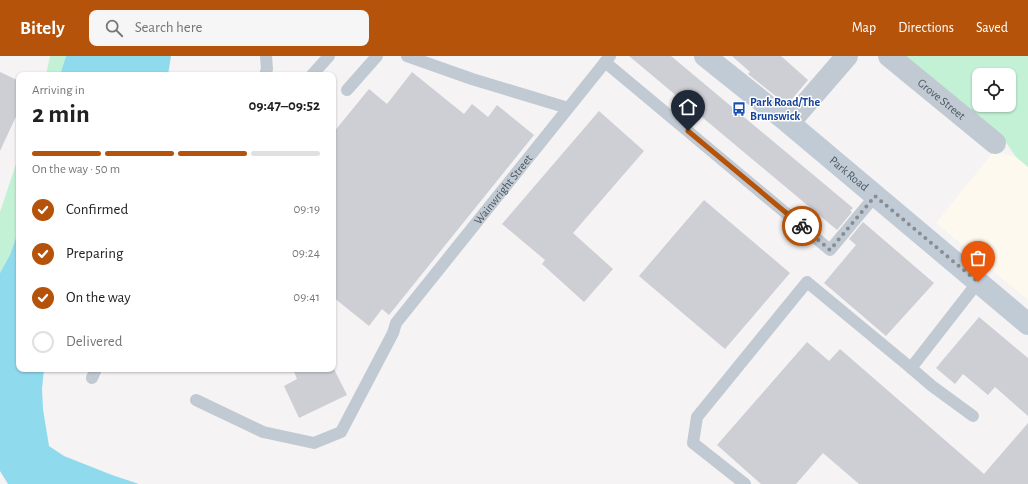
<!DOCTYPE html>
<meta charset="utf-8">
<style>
:root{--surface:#fff;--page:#f6f6f6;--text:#222;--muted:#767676;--line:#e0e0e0;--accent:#b45309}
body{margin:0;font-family:"Alegreya Sans",sans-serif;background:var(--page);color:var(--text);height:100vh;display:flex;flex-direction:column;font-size:15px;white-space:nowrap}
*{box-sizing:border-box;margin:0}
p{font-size:13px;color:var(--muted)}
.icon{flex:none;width:22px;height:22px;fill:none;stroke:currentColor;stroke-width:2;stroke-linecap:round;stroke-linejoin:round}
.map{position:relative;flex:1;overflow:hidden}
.panel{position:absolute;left:16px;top:16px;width:320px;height:300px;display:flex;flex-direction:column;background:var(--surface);border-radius:8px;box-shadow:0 1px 3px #0004}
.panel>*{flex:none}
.controls{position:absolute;left:972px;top:12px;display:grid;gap:8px}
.controls a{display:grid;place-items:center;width:44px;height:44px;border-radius:8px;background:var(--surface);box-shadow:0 1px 3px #0004;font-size:20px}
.pin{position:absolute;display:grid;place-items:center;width:34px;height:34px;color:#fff;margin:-41px -17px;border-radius:50% 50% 50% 0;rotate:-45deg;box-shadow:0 0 4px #0007}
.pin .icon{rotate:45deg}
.courier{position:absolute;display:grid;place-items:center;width:40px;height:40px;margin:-20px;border:3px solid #b45309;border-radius:50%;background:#fff;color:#222;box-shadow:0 1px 5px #0007}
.overview em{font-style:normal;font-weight:700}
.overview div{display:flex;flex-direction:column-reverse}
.overview{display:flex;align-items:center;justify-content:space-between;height:68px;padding:0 16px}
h1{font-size:26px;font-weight:700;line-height:30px}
.bar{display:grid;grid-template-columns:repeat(4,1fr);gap:6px 4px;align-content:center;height:48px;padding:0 16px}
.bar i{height:5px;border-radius:3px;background:var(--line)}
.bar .on{background:var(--accent)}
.bar p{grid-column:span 4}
ol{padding:0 16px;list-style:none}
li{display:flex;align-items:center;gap:12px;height:44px}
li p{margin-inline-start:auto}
li .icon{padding:4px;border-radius:50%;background:var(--accent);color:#fff;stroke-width:4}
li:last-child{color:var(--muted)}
li i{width:22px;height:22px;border:2px solid var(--line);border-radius:50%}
header{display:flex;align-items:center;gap:24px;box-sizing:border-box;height:56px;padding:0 20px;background:var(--accent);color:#fff}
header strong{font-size:19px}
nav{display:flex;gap:22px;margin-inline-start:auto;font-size:14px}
.search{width:280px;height:36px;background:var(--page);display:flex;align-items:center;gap:10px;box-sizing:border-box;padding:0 14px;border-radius:8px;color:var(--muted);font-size:15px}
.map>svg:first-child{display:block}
.commercial{fill:#fdf9ef}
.green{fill:#c3f1d5;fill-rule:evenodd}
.water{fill:#90daee}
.building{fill:#cdcfd5}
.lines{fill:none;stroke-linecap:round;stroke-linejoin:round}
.service{stroke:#c1cad2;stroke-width:12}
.minor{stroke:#c1cad2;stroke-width:22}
.secondary{stroke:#c1cbd6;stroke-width:22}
.done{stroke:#868d94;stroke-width:4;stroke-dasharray:0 7.2}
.route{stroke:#b45309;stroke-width:5}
.labels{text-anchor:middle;stroke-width:3;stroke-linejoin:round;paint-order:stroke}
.street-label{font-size:12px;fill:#4a5661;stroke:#fff}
.transit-label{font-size:12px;font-weight:bold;fill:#164399;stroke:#fff;text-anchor:start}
</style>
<header>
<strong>Bitely</strong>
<div class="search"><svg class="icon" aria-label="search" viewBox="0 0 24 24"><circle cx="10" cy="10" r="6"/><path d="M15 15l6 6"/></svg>Search here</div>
<nav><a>Map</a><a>Directions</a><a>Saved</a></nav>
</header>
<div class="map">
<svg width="1028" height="428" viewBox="0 0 1028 428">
<rect width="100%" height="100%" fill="#f5f3f3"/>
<!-- commercial -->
<path class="commercial" d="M994,95l22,6 12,10v133l-92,-77z"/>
<!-- green -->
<path class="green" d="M50,0h16l-6,19h-14z
M905,0h123v111l-12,-10 -13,-19zM979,19h30v30h-30z
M19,99v67l-1,10 -8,24 -10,17v-61z"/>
<!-- water -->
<path class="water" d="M66,0h105l-3,19h-108z
M19,166v147h25l-2,20 1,20 6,37 15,10 48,19 27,9h-131l-8,-13v-198l10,-18 8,-23z"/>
<!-- building -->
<path class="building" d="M629,0h42l182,152 -3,3 2,1 -15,18z
M732,0h49l27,24 -21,25 -39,-31 2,-2z
M0,16l19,9v29l-19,41z
M412,16l52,42 8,-10 16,13 9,-12 37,30 -145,180 -7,-6 -13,17 -36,-29v-164l36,-44 18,15z
M599,55l45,40 -71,82 40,36 -29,33 -42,-38 3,-4 -43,-36z
M704,144l86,73 -65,76 -86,-73z
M863,166l71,61 -48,53 -62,-53 32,-38 -7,-6z
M979,261l49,41v58l-33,-29 -7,8 -25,-21 -8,10 -19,-16z
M807,286l22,19 11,-12 144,125 44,-51v61h-169l-36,-31 -27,31h-35l-44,-39z
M293,313h41l13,26 -48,23 -15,-32 13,-7z"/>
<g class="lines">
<!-- service -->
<g class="service">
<path d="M407,0l65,23 96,29"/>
<path d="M605,6l225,188 45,-54"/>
<path d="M265,19l2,-6 -1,-13"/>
<path d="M312,19l17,-19"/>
<path d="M347,34l30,-34"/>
<path d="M911,312l21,18 41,30"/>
<path d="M92,322l4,-9"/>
<path id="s1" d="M196,344l67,32 51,11 27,-11 52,-99 3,-10 214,-267"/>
<path d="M745,428l-52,-41 4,-26 110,-135 104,86 67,-86"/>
</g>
<!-- minor -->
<g class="minor">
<path id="s2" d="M889,0l106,87"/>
<path d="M789,67l58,-67"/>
</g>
<!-- secondary -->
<path class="secondary" id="s3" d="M705,0l84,67 239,201"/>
</g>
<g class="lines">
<!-- done -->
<path class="done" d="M802,170l28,24 45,-54 103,86"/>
<!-- route -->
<path class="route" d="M688,75l114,95"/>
</g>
<!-- icons -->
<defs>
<symbol id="bus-bare" viewBox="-9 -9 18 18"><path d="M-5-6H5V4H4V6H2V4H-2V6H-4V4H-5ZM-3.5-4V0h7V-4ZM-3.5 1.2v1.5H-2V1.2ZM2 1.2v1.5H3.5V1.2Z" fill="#1a4fb4" stroke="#fff" stroke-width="2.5" paint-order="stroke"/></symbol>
</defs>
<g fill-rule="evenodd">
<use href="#bus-bare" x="729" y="43" width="20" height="20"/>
</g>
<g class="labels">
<!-- street labels -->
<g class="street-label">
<text dy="4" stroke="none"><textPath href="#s2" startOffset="68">Grove Street</textPath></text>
<text dy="4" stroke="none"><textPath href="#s3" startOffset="186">Park Road</textPath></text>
<text dy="4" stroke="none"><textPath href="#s1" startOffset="449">Wainwright Street</textPath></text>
</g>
<!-- transit labels -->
<g class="transit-label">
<text x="750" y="50">Park Road/The<tspan x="750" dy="14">Brunswick</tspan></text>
</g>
</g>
</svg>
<div class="controls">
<a><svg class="icon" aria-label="locate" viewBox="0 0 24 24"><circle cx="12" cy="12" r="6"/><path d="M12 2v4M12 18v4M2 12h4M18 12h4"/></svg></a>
</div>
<div class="pin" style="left:978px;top:226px;background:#ea580c"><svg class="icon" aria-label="bag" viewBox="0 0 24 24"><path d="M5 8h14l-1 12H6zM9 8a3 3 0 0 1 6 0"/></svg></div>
<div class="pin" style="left:688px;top:75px;background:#1f2937"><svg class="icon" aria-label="home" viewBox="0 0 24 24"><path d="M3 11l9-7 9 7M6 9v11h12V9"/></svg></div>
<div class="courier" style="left:802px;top:170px"><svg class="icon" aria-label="bike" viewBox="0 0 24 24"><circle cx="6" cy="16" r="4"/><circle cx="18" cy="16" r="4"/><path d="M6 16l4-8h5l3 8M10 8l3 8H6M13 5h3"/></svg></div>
<section class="panel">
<div class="overview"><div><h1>2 min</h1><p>Arriving in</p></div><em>09:47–09:52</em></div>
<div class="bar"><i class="on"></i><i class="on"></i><i class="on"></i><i></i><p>On the way · 50 m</p></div>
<ol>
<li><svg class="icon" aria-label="check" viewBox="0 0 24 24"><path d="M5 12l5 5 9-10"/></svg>Confirmed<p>09:19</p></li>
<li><svg class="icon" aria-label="check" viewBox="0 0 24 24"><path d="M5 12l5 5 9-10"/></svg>Preparing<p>09:24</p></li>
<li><svg class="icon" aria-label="check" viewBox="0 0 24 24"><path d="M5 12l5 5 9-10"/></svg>On the way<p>09:41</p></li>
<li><i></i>Delivered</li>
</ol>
</section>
</div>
